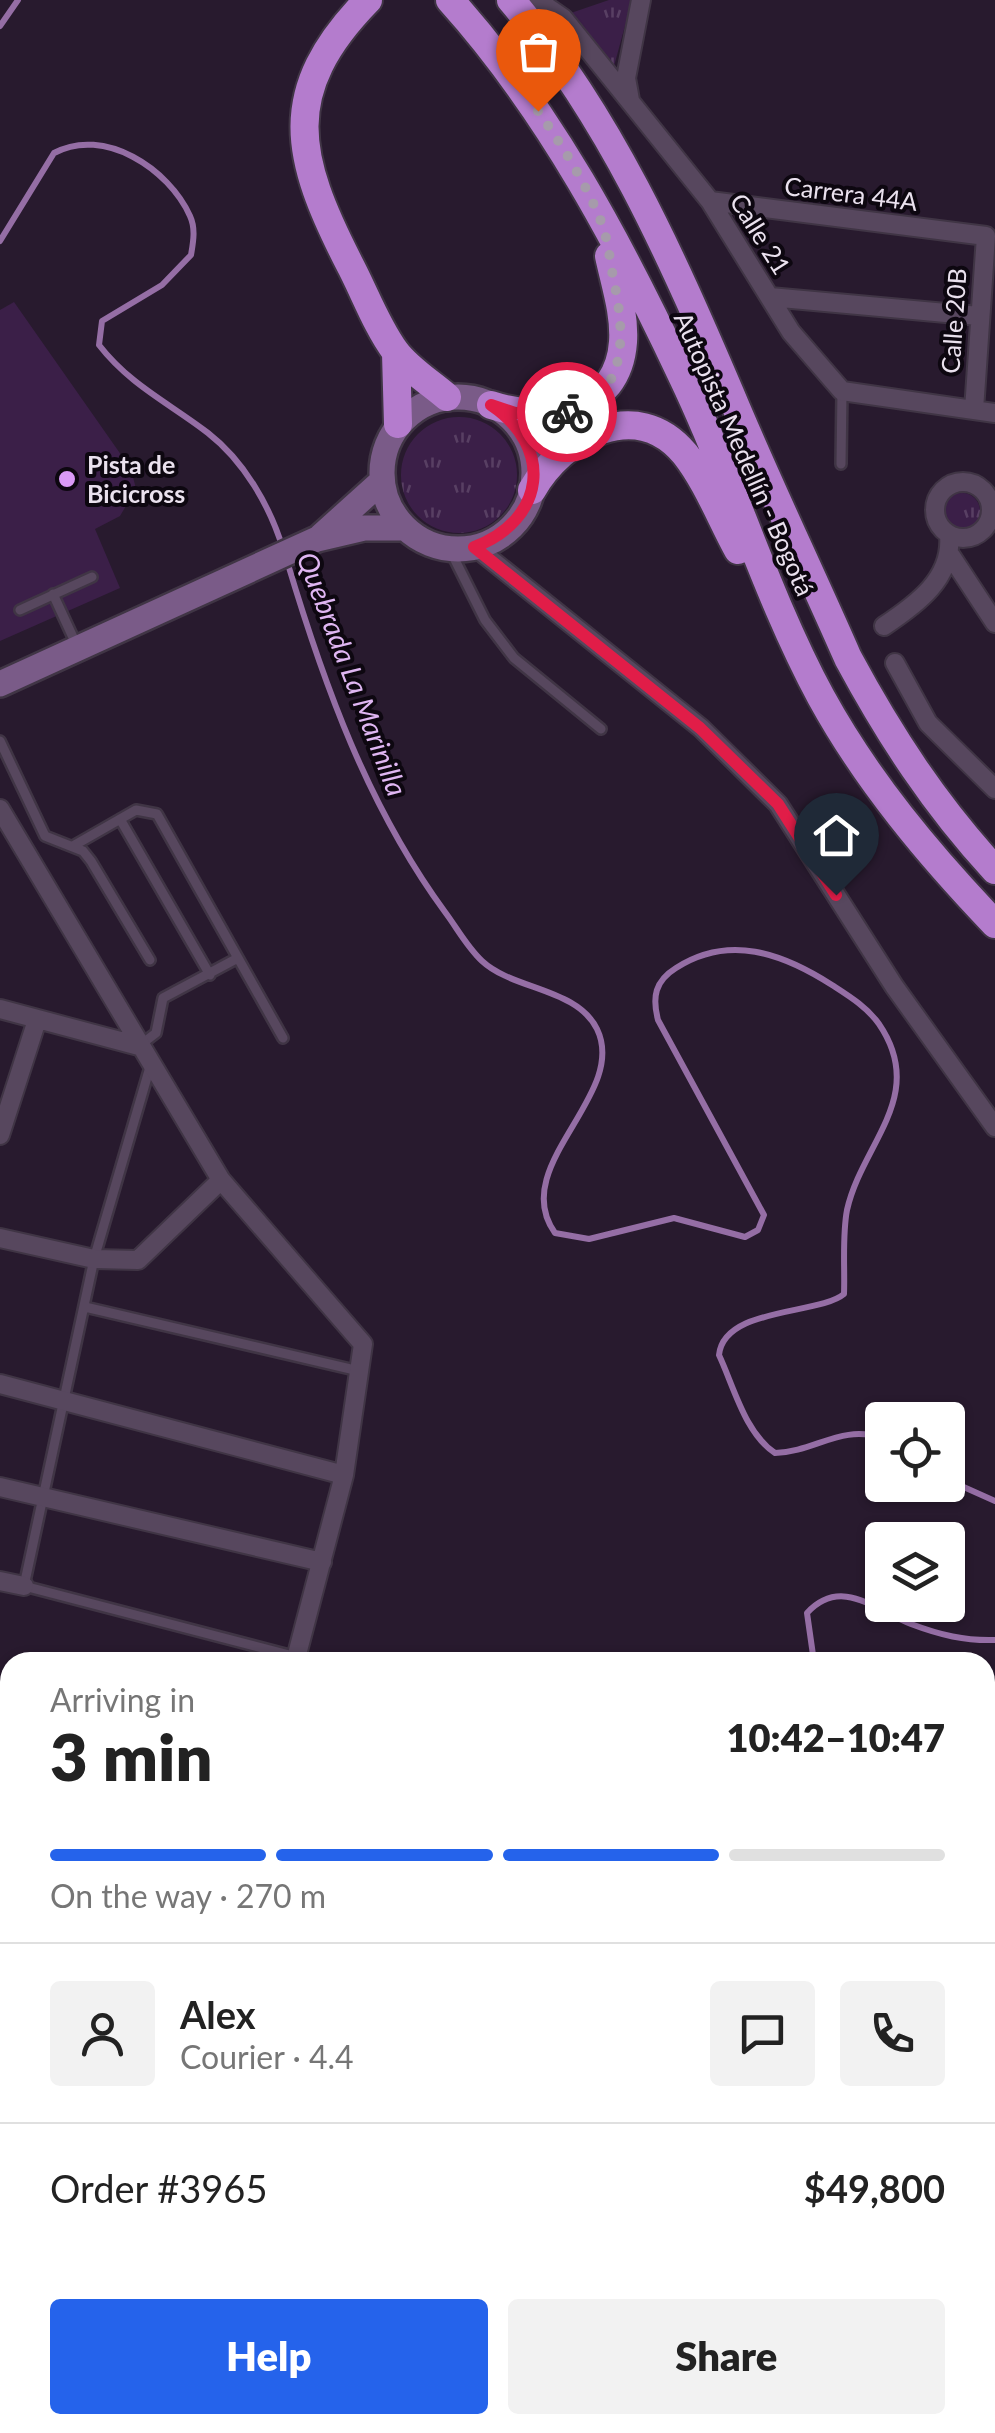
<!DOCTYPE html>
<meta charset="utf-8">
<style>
:root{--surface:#fff;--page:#f2f2f2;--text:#222;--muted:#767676;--line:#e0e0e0;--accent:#2563eb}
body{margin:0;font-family:Lato,sans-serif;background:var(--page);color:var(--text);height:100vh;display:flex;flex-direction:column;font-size:38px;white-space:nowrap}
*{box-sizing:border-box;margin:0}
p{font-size:32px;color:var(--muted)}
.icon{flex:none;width:55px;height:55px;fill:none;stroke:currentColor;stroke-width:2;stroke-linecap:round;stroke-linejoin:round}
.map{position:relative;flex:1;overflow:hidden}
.side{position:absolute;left:0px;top:1652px;width:995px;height:782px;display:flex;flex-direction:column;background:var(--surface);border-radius:30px 30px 0 0;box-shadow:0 2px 8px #0004}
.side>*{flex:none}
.buttons{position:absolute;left:865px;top:1402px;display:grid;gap:20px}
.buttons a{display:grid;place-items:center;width:100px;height:100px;border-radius:10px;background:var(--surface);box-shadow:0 2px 8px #0004;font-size:50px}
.pin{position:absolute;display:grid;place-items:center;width:85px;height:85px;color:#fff;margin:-102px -42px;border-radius:50% 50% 50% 0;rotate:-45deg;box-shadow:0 0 10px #0007}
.pin .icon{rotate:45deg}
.courier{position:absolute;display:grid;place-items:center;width:100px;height:100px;margin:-50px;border:8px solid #e11d48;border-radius:50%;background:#fff;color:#222;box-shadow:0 2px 12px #0007}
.overview em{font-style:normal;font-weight:800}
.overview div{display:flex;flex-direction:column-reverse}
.overview{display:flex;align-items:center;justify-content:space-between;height:170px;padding:0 50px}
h1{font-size:65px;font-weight:800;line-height:75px}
.bar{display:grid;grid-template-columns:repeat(4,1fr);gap:15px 10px;align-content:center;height:120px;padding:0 50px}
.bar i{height:12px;border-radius:8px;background:var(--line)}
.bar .current{background:var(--accent)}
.bar p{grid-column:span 4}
.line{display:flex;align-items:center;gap:25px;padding:0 50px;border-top:2px solid var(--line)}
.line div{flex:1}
.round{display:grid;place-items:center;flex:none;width:105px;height:105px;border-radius:10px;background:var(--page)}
.cta{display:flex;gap:20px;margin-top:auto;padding:20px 50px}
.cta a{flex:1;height:115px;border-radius:10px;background:var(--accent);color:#fff;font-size:40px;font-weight:800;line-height:115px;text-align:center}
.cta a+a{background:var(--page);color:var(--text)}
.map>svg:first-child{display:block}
.grass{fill:url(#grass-tufts)}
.park{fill:#3b1f48}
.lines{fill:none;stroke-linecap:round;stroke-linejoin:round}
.stream{stroke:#956ea5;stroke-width:6}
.service-casing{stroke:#403545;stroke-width:14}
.minor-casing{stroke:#403545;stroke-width:22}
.secondary-casing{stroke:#403545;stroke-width:30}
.trunk-casing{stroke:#403545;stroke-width:32}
.service{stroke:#57475e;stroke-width:9}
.minor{stroke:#57475e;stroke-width:18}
.secondary{stroke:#7a5b88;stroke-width:25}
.trunk{stroke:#b47ccd;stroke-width:28}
.done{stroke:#a69bab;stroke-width:10;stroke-dasharray:0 18}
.route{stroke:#e11d48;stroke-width:12}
.poi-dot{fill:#da9af6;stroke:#0d0710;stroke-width:4}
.labels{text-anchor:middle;stroke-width:8;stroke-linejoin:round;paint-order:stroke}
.street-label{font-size:25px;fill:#eae1ee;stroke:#0d0710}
.poi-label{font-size:25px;font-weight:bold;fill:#eae1ee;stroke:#0d0710;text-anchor:start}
.water-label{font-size:28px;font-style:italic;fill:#dfb6f2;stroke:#0d0710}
</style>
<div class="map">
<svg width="995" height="2433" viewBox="0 0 995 2433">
<defs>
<pattern id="grass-tufts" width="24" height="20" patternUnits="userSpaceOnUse" patternTransform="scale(2.5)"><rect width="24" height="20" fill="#3b1f48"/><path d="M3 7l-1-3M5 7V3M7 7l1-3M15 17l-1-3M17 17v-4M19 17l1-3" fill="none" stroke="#583f63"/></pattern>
</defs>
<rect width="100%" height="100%" fill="#281a2e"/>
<!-- grass -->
<path class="grass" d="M609,0h23l-18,66 -43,-53z
M401 475a58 58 0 1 1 116 0a58 58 0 1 1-116 0Z
M944 511a18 18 0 1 1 36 0a18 18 0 1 1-36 0Z"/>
<!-- park -->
<path class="park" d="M14,302l117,167 5,20 -16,27 -25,13 25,59 -120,53v-331z"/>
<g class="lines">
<!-- stream -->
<path class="stream" d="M0,26l18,-26
M0,241l54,-88c50,-27 115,16 136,63 6,13 3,27 1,39l-29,30 -60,36 -3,24c31,40 70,58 109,88 36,28 62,73 75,116
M287,561c37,124 81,246 158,351 12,16 22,35 37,49 31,29 95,27 115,68 32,66 -90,137 -42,204l34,6 85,-21 71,19 13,-7 6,-15 -106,-195c-6,-23 -3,-39 18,-52 53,-34 106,-15 156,17 17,11 35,22 47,39 49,72 -17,119 -32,186 -5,26 -2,58 -3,84 -25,21 -120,13 -125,61 15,32 26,78 56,98 40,-1 66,-29 107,-15
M948,1480l47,21
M814,1662l-7,-49c34,-37 68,-3 104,11 29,11 54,17 84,16
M985,2351l10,-1"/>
<defs>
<path id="service" d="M841,464l1,-73
M449,548l36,72 29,38 87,71
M53,594l24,52
M20,610l72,-33
M0,741l45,95 38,15 8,10 59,99
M120,819l90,156
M73,846l63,-36 21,4 126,224
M139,1046l17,-13 7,-35 73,-39
M150,1067l-56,192 -70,327 273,71
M85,1307l274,64"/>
<path id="minor" d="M537,0l26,18 147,183 81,131 51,59 153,22
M630,100l-4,-22 15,-78
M710,201l276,35 -12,174
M770,297l209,19
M935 510a28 28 0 1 1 56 0a28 28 0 1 1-56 0Z
M475,547l226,181 77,76 116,182 101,141
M951,556l44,67
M884,626c33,-22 69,-48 65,-91
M895,663l33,60 67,66
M0,809l221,371 142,164 -19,131 -49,187
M0,1009l139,37
M0,1135l37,-115
M0,1238l94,21 44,1 83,-80
M0,1384l344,91
M0,1487l322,75
M0,1581l24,5
M0,1837h10
M0,1957l10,-1
M0,2233l10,-3
M0,2327l10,-3
M315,2425l3,8"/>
<path id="secondary" d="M382 473a76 76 0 1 1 152 0a76 76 0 1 1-152 0Z
M321,536l61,-55
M0,684l317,-145 47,-11h41"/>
<path id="trunk" d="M368,0c-90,92 -73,157 -19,263 15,28 27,62 46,88 13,18 36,32 52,46
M450,0c99,110 170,244 233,378 50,104 83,217 138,319 46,84 108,158 174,227
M511,0c98,115 160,255 219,393 37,89 79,176 118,265 42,78 87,147 147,212
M396,353l2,71
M491,405c55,18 127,8 132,-63 2,-28 -8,-58 -14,-86
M532,490c30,-53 104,-95 153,-36 22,28 36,65 53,96"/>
</defs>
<!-- service casing -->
<use href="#service" class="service-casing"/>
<!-- minor casing -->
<use href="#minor" class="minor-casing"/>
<!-- secondary casing -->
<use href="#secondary" class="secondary-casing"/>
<!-- trunk casing -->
<use href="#trunk" class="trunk-casing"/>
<!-- service -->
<use href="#service" class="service"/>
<!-- minor -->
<use href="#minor" class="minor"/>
<!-- secondary -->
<use href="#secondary" class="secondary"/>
<!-- trunk -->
<use href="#trunk" class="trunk"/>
</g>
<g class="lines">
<!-- done -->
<path class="done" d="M538,111c24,34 49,74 64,113 6,17 8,36 11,53 11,50 19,118 -46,135"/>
<!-- route -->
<path class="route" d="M567,412l-52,1 -24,-8c63,42 55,115 -17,142l226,181 78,76 58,91"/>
</g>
<!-- markers -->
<circle class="poi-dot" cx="67" cy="479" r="10"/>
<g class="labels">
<!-- street labels -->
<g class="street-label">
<text transform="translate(851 194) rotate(7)" y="9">Carrera 44A</text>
<text transform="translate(760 234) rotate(58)" y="9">Calle 21</text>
<text transform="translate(954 321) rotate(-86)" y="9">Calle 20B</text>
<text transform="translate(744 454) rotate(66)" y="9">Autopista Medellín - Bogotá</text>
</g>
<!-- poi labels -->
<g class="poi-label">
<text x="87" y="474">Pista de<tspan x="87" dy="29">Bicicross</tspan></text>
</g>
<!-- water labels -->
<g class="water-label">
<text transform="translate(352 674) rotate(69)" y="10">Quebrada La Marinilla</text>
</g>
</g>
</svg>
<div class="buttons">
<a><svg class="icon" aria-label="locate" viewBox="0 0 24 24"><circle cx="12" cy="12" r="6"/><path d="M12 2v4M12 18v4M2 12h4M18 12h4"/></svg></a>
<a><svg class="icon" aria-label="layers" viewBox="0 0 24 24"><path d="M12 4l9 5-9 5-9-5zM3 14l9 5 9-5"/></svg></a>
</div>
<div class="pin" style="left:538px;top:111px;background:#ea580c"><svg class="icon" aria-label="bag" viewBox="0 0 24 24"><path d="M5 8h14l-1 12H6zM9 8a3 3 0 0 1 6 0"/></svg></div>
<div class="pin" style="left:836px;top:895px;background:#1f2937"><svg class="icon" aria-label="home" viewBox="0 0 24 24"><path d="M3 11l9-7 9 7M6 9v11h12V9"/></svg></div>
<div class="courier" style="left:567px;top:412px"><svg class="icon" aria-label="bike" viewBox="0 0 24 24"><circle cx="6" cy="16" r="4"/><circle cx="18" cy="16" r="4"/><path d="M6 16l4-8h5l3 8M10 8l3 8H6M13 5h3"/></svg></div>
<section class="side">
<div class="overview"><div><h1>3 min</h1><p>Arriving in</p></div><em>10:42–10:47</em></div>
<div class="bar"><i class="current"></i><i class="current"></i><i class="current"></i><i></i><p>On the way · 270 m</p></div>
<div class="line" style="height:180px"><a class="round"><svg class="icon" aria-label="person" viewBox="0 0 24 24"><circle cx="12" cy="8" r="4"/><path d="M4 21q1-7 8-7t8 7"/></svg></a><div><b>Alex</b><p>Courier · 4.4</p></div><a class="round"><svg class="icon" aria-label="chat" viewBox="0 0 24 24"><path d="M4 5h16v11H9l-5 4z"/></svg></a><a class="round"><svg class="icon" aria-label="phone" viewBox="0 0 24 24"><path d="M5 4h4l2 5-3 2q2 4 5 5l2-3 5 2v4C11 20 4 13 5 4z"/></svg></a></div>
<div class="line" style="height:130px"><div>Order #3965</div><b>$49,800</b></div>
<div class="cta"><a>Help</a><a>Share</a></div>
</section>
</div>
